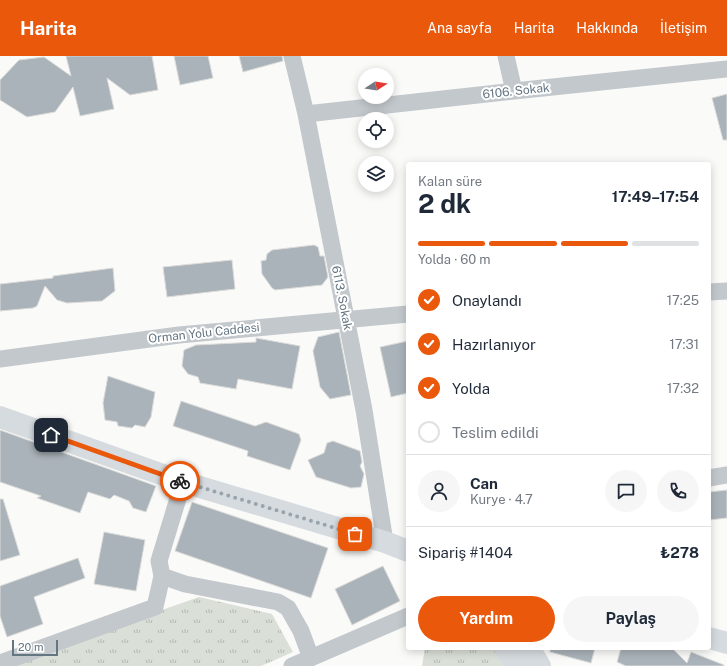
<!DOCTYPE html>
<html lang="tr">
<meta charset="utf-8">
<style>
:root{--surface:#fff;--page:#f6f6f7;--text:#1f2937;--muted:#747a83;--line:#e0e1e3;--accent:#ea580c}
body{margin:0;font-family:"Public Sans",sans-serif;background:var(--page);color:var(--text);height:100vh;display:flex;flex-direction:column;font-size:15px;white-space:nowrap}
*{box-sizing:border-box;margin:0}
p{font-size:13px;color:var(--muted)}
.icon{flex:none;width:22px;height:22px;fill:none;stroke:currentColor;stroke-width:2;stroke-linecap:round;stroke-linejoin:round}
.map{position:relative;flex:1;overflow:hidden}
.sheet{position:absolute;left:406px;top:106px;width:305px;height:488px;display:flex;flex-direction:column;background:var(--surface);border-radius:4px;box-shadow:0 2px 10px #0003}
.sheet>*{flex:none}
.needle{width:26px;rotate:78deg}
.buttons{position:absolute;left:358px;top:12px;display:grid;gap:8px}
.buttons a{display:grid;place-items:center;width:36px;height:36px;border-radius:50%;background:var(--surface);box-shadow:0 2px 10px #0003;font-size:20px}
.scale{position:absolute;left:12px;bottom:10px;width:46px;box-sizing:border-box;padding-left:4px;border:2px solid #657683;border-top:0;font-size:11px;line-height:14px;white-space:nowrap;color:#657683;-webkit-text-stroke:3px #fff;paint-order:stroke}
.pin{position:absolute;display:grid;place-items:center;width:34px;height:34px;color:#fff;margin:-17px;border-radius:8px;box-shadow:0 2px 6px #0006}
.courier{position:absolute;display:grid;place-items:center;width:40px;height:40px;margin:-20px;border:3px solid #ea580c;border-radius:50%;background:#fff;color:#222;box-shadow:0 1px 5px #0007}
.head em{font-style:normal;font-weight:700}
.head div{display:flex;flex-direction:column-reverse}
.head{display:flex;align-items:center;justify-content:space-between;height:68px;padding:0 12px}
h1{font-size:26px;font-weight:700;line-height:30px}
.bar{display:grid;grid-template-columns:repeat(4,1fr);gap:6px 4px;align-content:center;height:48px;padding:0 12px}
.bar i{height:5px;border-radius:3px;background:var(--line)}
.bar .current{background:var(--accent)}
.bar p{grid-column:span 4}
.line{display:flex;align-items:center;gap:10px;padding:0 12px;border-top:1px solid var(--line)}
.line div{flex:1}
.round{display:grid;place-items:center;flex:none;width:42px;height:42px;border-radius:21px;background:var(--page)}
ol{padding:0 12px;list-style:none}
li{display:flex;align-items:center;gap:12px;height:44px}
li p{margin-inline-start:auto}
li .icon{padding:4px;border-radius:50%;background:var(--accent);color:#fff;stroke-width:4}
li:last-child{color:var(--muted)}
li i{width:22px;height:22px;border:2px solid var(--line);border-radius:50%}
.action{display:flex;gap:8px;margin-top:auto;padding:8px 12px}
.action a{flex:1;height:46px;border-radius:24px;background:var(--accent);color:#fff;font-size:16px;font-weight:700;line-height:46px;text-align:center}
.action a+a{background:var(--page);color:var(--text)}
header{display:flex;align-items:center;gap:24px;box-sizing:border-box;height:56px;padding:0 20px;background:var(--accent);color:#fff}
header strong{font-size:19px}
nav{display:flex;gap:22px;margin-inline-start:auto;font-size:14px}
.map>svg:first-child{display:block}
.park{fill:url(#park-tufts)}
.building{fill:#aab3b9;stroke:#dcdcda}
.lines{fill:none;stroke-linecap:round;stroke-linejoin:round}
.street{stroke:#c3c8cc;stroke-width:17}
.secondary{stroke:#d6dbdf;stroke-width:22}
.done{stroke:#99a4ac;stroke-width:4;stroke-dasharray:0 7.2}
.route{stroke:#ea580c;stroke-width:5}
.labels{text-anchor:middle;stroke-width:4;stroke-linejoin:round;paint-order:stroke}
.street-label{font-size:12px;fill:#657683;stroke:#fff}
</style>
<header>
<strong>Harita</strong>
<nav><a>Ana sayfa</a><a>Harita</a><a>Hakkında</a><a>İletişim</a></nav>
</header>
<div class="map">
<svg width="727" height="610" viewBox="0 0 727 610">
<defs>
<pattern id="park-tufts" width="24" height="20" patternUnits="userSpaceOnUse"><rect width="24" height="20" fill="#dadfd7"/><path d="M3 7l-1-3M5 7V3M7 7l1-3M15 17l-1-3M17 17v-4M19 17l1-3" fill="none" stroke="#b4b9b4"/></pattern>
</defs>
<rect width="100%" height="100%" fill="#fafaf8"/>
<!-- park -->
<path class="park" d="M199,541l73,17 21,38 -32,14h-259z
M425,592h68l10,18h-81z"/>
<!-- building -->
<path class="building" d="M66,0h86l6,34 -28,5 -23,-17 7,31 -34,7 -7,-29 -18,25 -28,5 -27,-17v-20l19,-20 25,-3 27,19z
M174,0h34l5,22 -33,7z
M239,0h43l1,5 -40,11z
M727,38v46h-4l-11,-42z
M314,189l4,2 2,9h4l4,21 -6,8 -47,5 -3,-2 -10,-14 -1,-13 5,-1 1,-6 5,-4z
M232,204l3,29 -68,8 -4,-30z
M113,212l2,23 -13,10 -35,2 -10,-3 -12,-14 -8,20 -4,2 -33,3v-27l53,-6v-2z
M339,276l12,63 -21,4 -10,-12 -7,-36 5,-14z
M256,282l44,8 -8,43 -54,-10 -2,10 -36,-6 -2,-6 -10,-3 -6,-8 2,-16 12,-5 60,-3z
M408,285v52l-17,4 -11,-50z
M108,320l47,16 -4,25 -6,10 -10,-2 -3,3 -14,-2 -1,-4 -12,-2 -2,-17z
M181,345l74,25 11,-4 33,12 2,6 -11,30 -43,-14 1,-5 -75,-25z
M0,374l156,56 -10,26 -13,-4 -4,-7 -15,-6 -4,4 -22,-7 -8,21 -43,-15 4,-2 -41,-14z
M333,385l27,10 2,11 -2,4 4,8 -3,13 -10,1 -35,-11 -8,-17 16,-7 3,-10z
M727,434v28l-18,2v-28z
M0,443h3l17,56 -20,6z
M192,446l136,46 -17,50 -136,-47z
M104,476l41,8 -9,51 -42,-7z
M78,502l7,20 -51,19 9,27 -36,13 -7,-21v-30z
M383,510l17,35 -48,24 -17,-36z
M550,592h45l-4,15 -41,-11z
M621,592h51l15,15 4,-11 33,13v1h-98l-9,-4z"/>
<g class="lines">
<!-- street -->
<path class="street" d="M292,0l14,58 58,296 21,132
M506,0l8,35
M306,58l208,-23 213,-22
M709,236l18,-1
M0,303l179,-24 229,-21
M709,422l18,-3
M183,426l-24,79 3,15 23,8 93,18 10,6 13,23 10,27
M0,607l155,-56 7,-31
M292,610l116,-50"/>
<!-- secondary -->
<path class="secondary" d="M0,361l183,65 202,60 23,9
M709,582l18,5
M505,592l11,18
M529,592l11,18"/>
</g>
<g class="lines">
<!-- done -->
<path class="done" d="M180,425l175,53"/>
<!-- route -->
<path class="route" d="M51,379l129,46"/>
</g>
<g class="labels">
<!-- street labels -->
<g class="street-label">
<text transform="translate(516 35) rotate(-6)" y="4">6106. Sokak</text>
<text transform="translate(342 242) rotate(79)" y="4">6113. Sokak</text>
<text transform="translate(204 277) rotate(-6)" y="4">Orman Yolu Caddesi</text>
</g>
</g>
</svg>
<div class="buttons">
<a><svg class="needle" viewBox="-14 -14 28 28"><path d="M0-13l5 13h-10z" fill="#e53935"/><path d="M0 13l5-13h-10z" fill="#747a83"/></svg></a>
<a><svg class="icon" aria-label="locate" viewBox="0 0 24 24"><circle cx="12" cy="12" r="6"/><path d="M12 2v4M12 18v4M2 12h4M18 12h4"/></svg></a>
<a><svg class="icon" aria-label="layers" viewBox="0 0 24 24"><path d="M12 4l9 5-9 5-9-5zM3 14l9 5 9-5"/></svg></a>
</div>
<div class="scale">20 m</div>
<div class="pin" style="left:355px;top:478px;background:#ea580c"><svg class="icon" aria-label="bag" viewBox="0 0 24 24"><path d="M5 8h14l-1 12H6zM9 8a3 3 0 0 1 6 0"/></svg></div>
<div class="pin" style="left:51px;top:379px;background:#1f2937"><svg class="icon" aria-label="home" viewBox="0 0 24 24"><path d="M3 11l9-7 9 7M6 9v11h12V9"/></svg></div>
<div class="courier" style="left:180px;top:425px"><svg class="icon" aria-label="bike" viewBox="0 0 24 24"><circle cx="6" cy="16" r="4"/><circle cx="18" cy="16" r="4"/><path d="M6 16l4-8h5l3 8M10 8l3 8H6M13 5h3"/></svg></div>
<section class="sheet">
<div class="head"><div><h1>2 dk</h1><p>Kalan süre</p></div><em>17:49–17:54</em></div>
<div class="bar"><i class="current"></i><i class="current"></i><i class="current"></i><i></i><p>Yolda · 60 m</p></div>
<ol>
<li><svg class="icon" aria-label="check" viewBox="0 0 24 24"><path d="M5 12l5 5 9-10"/></svg>Onaylandı<p>17:25</p></li>
<li><svg class="icon" aria-label="check" viewBox="0 0 24 24"><path d="M5 12l5 5 9-10"/></svg>Hazırlanıyor<p>17:31</p></li>
<li><svg class="icon" aria-label="check" viewBox="0 0 24 24"><path d="M5 12l5 5 9-10"/></svg>Yolda<p>17:32</p></li>
<li><i></i>Teslim edildi</li>
</ol>
<div class="line" style="height:72px"><a class="round"><svg class="icon" aria-label="person" viewBox="0 0 24 24"><circle cx="12" cy="8" r="4"/><path d="M4 21q1-7 8-7t8 7"/></svg></a><div><b>Can</b><p>Kurye · 4.7</p></div><a class="round"><svg class="icon" aria-label="chat" viewBox="0 0 24 24"><path d="M4 5h16v11H9l-5 4z"/></svg></a><a class="round"><svg class="icon" aria-label="phone" viewBox="0 0 24 24"><path d="M5 4h4l2 5-3 2q2 4 5 5l2-3 5 2v4C11 20 4 13 5 4z"/></svg></a></div>
<div class="line" style="height:52px"><div>Sipariş #1404</div><b>₺278</b></div>
<div class="action"><a>Yardım</a><a>Paylaş</a></div>
</section>
</div>
